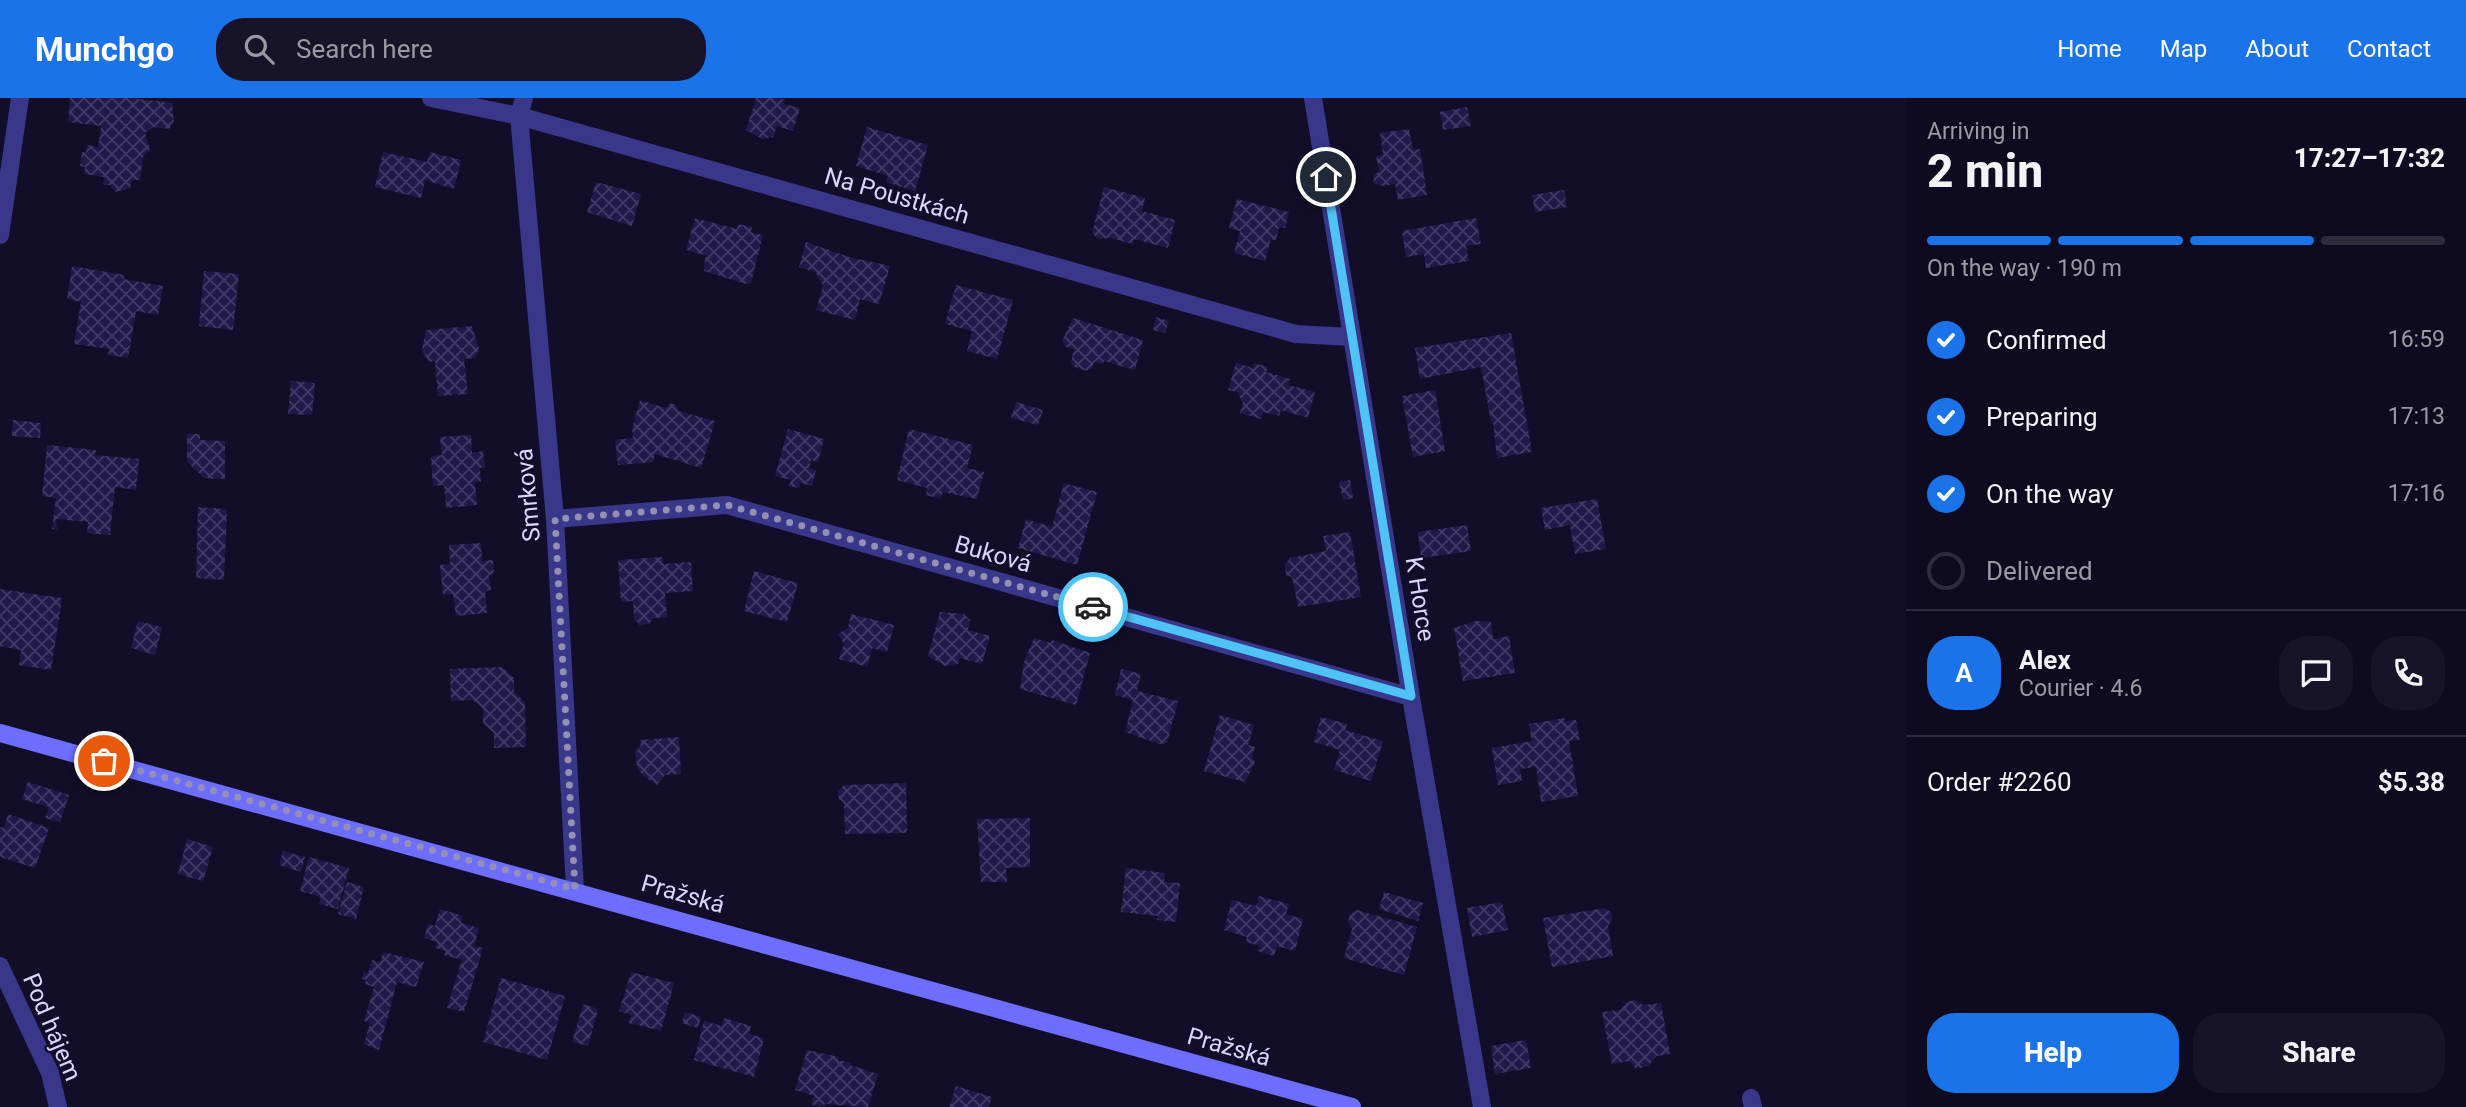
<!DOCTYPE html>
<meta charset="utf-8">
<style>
:root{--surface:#0e0a1f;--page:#171328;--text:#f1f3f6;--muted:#9b9aa4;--line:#2e2b3d;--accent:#1a73e8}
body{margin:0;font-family:Roboto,sans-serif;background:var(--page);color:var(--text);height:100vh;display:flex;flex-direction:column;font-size:26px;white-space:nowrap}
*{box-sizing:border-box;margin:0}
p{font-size:23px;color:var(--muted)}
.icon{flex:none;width:38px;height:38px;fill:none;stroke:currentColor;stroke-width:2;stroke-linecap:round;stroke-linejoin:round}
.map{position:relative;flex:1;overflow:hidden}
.drawer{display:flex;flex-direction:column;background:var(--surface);width:560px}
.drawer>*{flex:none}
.pin{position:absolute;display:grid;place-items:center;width:60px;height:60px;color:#fff;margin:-30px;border:4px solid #fff;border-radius:50%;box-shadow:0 2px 7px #0007}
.courier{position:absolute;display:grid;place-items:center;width:70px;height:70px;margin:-35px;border:5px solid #4fc3f7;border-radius:50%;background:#fff;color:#222;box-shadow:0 2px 9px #0007}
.headline em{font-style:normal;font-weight:800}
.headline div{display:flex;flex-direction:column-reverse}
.headline{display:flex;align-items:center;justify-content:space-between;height:119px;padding:0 21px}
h1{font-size:46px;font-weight:800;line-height:52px}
.bar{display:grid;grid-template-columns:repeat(4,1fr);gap:10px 7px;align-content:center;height:84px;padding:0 21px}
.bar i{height:9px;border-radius:5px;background:var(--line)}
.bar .on{background:var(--accent)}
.bar p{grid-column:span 4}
.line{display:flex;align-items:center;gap:18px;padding:0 21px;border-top:2px solid var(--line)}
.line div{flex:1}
.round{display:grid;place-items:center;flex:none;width:74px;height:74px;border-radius:28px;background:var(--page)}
ol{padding:0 21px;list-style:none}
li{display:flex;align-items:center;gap:21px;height:77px}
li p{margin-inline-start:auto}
li .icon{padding:7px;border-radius:50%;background:var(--accent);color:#fff;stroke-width:4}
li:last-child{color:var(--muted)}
li i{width:38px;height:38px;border:4px solid var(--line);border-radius:50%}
.action{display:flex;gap:14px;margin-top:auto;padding:14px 21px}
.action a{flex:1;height:80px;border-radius:28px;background:var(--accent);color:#fff;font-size:28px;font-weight:800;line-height:80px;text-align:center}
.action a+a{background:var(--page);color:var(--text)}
header{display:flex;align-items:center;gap:42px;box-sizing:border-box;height:98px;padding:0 35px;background:var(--accent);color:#fff}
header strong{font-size:33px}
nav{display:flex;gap:38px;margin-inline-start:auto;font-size:24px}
.search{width:490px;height:63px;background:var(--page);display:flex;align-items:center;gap:18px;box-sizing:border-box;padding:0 24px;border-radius:28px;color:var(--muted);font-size:26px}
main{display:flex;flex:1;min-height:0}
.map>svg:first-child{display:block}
.building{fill:url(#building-cross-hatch)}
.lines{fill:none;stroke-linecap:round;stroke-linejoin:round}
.minor{stroke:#38378a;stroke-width:18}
.secondary{stroke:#6d6dff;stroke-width:18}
.done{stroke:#9490b4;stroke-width:7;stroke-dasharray:0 12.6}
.route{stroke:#4fc3f7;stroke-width:9}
.labels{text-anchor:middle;stroke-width:5;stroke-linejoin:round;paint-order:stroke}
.street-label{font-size:24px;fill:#dad6ff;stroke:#120e29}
</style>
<header>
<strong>Munchgo</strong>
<div class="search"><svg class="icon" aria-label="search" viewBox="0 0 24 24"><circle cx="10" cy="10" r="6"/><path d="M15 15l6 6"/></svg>Search here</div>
<nav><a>Home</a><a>Map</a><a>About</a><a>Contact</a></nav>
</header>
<main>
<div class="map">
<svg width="1906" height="1009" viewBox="0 0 1906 1009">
<defs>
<pattern id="building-cross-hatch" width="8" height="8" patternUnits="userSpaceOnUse" patternTransform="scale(1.75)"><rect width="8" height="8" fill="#22194b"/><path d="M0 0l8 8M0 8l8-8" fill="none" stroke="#423a66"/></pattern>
</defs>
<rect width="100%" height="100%" fill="#120e29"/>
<!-- building -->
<path class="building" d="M70,0h61l41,5 2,19 -5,7 -16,-2 -8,6 5,17 -7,7 -3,23h-8l-2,8 -14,4 -6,-7h-7l1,-8 -20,-3 1,-7 -5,-1 2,-14 4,1 1,-8 11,2 3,-21 -33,-4z
M756,0h23l6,2 -1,4 16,4 -7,23 -16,-5 -4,11 -11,2 -16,-9z
M1467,9l4,19 -28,4 -3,-18z
M867,29l61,18 -13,46 -29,-9 2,-6 -32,-10z
M1409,31l4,21 7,-1 7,46 -29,5 -3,-16 -14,2 -7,-3 -1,-7 6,-5 -3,-15 7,-1 -3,-22z
M383,54l44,10 3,-10 31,8 -7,29 -29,-9 -4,18 -46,-11z
M596,84l45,12 -9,32 -45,-14z
M1104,89l41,11 -3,13 33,9 -7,28 -34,-9 -1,5 -23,-6 -12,1 -6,-6z
M1564,92l3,17 -32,5 -3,-17z
M1237,101l52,13 -4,16 -6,-1 -3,13 -5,-1 -6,22 -31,-8 6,-22 -11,-3z
M695,120l42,11 1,-5 14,3 -1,5 12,3 -12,48 -5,1 -42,-13 1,-13 3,-2 -22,-6z
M1476,120l5,26 -15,2 3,15 -43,7 -2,-14 -18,3 -4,-26z
M806,144l43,15 41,9 -11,38 -19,-5 -5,21 -39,-10 7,-24 -8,-14 -16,-5z
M72,168l52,9v4l39,7 -5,29 -22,-4 -8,47 -20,-3 1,-6 -35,-5 7,-42 -14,-3z
M204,173l35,3 -6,56 -34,-4z
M956,187l57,15 -16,59 -30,-8 5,-20 -27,-7z
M1156,219l13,4 -4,12 -12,-3z
M1073,220l70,22 -8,30 -31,-9 -1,3 -9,-2 -2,6 -5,3 -13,-4 -3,-5 3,-13 -8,-2 -4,-6z
M472,228l7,23 -4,9 -11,1 4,35 -30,2 -3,-35 -6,1 -7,-12 4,-20z
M1511,235l21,119 -35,6 -4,-37 -2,1 -10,-55 -61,12 -5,-31z
M1236,265l17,5 1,-5 14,4 -2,5 24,7 -2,6 27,7 -7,26 -27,-8 -2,6 -16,-4 -2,7 -21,-6 3,-10 -6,-11 -9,-2z
M291,283l24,2 -3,32 -24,-1z
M1435,292l10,61 -32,6 -11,-61z
M640,302l26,8 5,-5 5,2 2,6 37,10 -14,47 -46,-14 -2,8 -35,3 -3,-25 18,-2 -1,-10z
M1016,304l27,8 -5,15 -27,-7z
M13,322l28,3 -1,15 -28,-2z
M788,331l36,10 -6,23 -7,-2 -2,8 7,2 -4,16 -12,-3 -1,5 -10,-2 2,-6 -16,-4z
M909,331l64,16 -6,23 17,4 -7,27 -34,-7 -3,7 -14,-4 1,-7 -30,-8z
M187,336h13v6l25,1v38l-21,-1 -17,-16z
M471,337l1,18 11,-2 2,16 -5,1 1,14h-6l2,23 -31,3 -2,-23 -11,1 -2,-30 11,-1 -2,-18z
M47,347l49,5 -1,5 44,4 -3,31 -21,-3 -5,48 -23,-2 1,-11 -32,-3 1,11 -5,-1 4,-31 -14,-2z
M1350,382l3,18 -10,2 -4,-18z
M1064,385l33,9 -20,73 -59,-17 8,-29 26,8z
M1597,401l9,50 -31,5 -5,-29 -25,5 -4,-22z
M198,409l29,2 -3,71 -28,-2z
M1467,427l4,26 -50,7 -3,-26z
M1350,434l11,65 -63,10 -6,-30 -6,-2 -1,-10 5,-7 36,-7 -3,-15z
M481,445l1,18 11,-1 1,14 -5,1 2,15 -6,1 2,22 -31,3 -3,-22 -10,1 -3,-30 10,-1 -1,-19z
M663,459v7l28,-2 2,29 -28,2 2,24 -13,1 -5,6 -9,1 -6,-6 -1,-18 -12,1 -3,-42z
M754,473l44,12 -11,39 -43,-11z
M0,491l62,9 -11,72 -32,-5 2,-15 -21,-4z
M940,514l24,2 6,6 -2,10 22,6 -8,28 -22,-6 -2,6 -13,2 -17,-10z
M851,516l43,11 -7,27 -15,-4 -5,19 -28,-8 5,-15 -6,-10 10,-6z
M138,523l24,6 -7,28 -24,-7z
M1476,523l15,1 2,17 16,-3 6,37 -52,8 -9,-53z
M1034,540l17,5 1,-3 38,13 -14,52 -56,-16 4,-27z
M502,569l12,11v14l11,10 1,45 -32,1v-15l-11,-10v-14l-10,-9 -22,1 -1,-32z
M1121,571l20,5 -4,17 41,10 -11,42 -8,1 -34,-12 8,-32 -18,-5z
M1220,617l34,10 -6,20 7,2 -3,10 3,5 -10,20 -41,-11z
M1321,619l26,7 -2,6 38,11 -12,40 -37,-11 6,-20 -26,-8z
M1565,620v4l11,-2 4,20 -11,1 9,55 -37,6 -5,-35 -16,2 2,12 -24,4 -6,-37 40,-7 -3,-17z
M679,639l2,37 -16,1 -8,10 -14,-9 -6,-9 -2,-15 6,-6 -1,-6z
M28,684l41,13 -9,27 -15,-4 4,-11 -27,-8z
M906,685l1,50 -62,1 -1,-31 -5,-4 -1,-8 6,-6z
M8,716l41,14 -14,40 -35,-11v-30l4,1z
M1030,720v49l-24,1 1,14h-26l-4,-63z
M187,741l26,8 -10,34 -25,-7z
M283,753l22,6 -4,15 -22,-7z
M309,759l40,11 -11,41 -19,-5 2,-7 -21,-6z
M1126,770l39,5 -1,9 16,1 -4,39 -19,-2 1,-4 -37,-4z
M347,784l17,5 -8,32 -18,-5z
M1384,794l39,11 -5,18 -39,-12z
M1259,798l30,8 -3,10 17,5 -8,32 -18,-5 -3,10 -16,-5 2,-5 -14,-4 1,-5 -23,-7 8,-30 24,6z
M1502,804l6,28 -36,7 -5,-29z
M1605,810l6,4 1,8 -4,6 5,30 -61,11 -9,-49z
M440,811l23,7 -2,7 18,5 -5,18 9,2 -19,64 -17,-4 15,-48 -18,-5 1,-4 -10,-3 2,-6 -13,-4 4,-14 7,2z
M1357,812l60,17 -13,48 -60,-17 8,-29 -4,-7 2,-8z
M383,854l41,10 -8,25 -19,-5 -18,68 -15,-6 6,-21 -6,-2 10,-34 -9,-3 1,-4 -4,-1 2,-7 4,1 4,-13 8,2z
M631,874l43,11 -13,48 -32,-8 2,-8 -12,-4z
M501,880l64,18 -18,64 -64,-18z
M1635,902l8,5 18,-2 9,51 -13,2 -9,10 -12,3 -6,-8 -18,3 -10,-52 18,-2 7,-8z
M583,906l15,5 -10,37 -16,-4z
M685,914l16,5 -3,11 -16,-5z
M724,920l27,8 -2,8 15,4 -10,39 -60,-17 10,-39 18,5z
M1526,942l5,28 -36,6 -4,-28z
M807,952l32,7 -1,3 13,3 -1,2 28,9 -10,33 -42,-3 -6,3 -9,-3 3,-8 -19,-6z
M956,988l36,11 -3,10h-40z"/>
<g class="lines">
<!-- minor -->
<path class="minor" d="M431,0l88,18 777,218 55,3
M524,0l-5,18 36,403 20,370
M1313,0l98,599 71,410
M0,137l20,-137
M555,421l172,-14 684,192
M0,868l50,107 8,34
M1751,1000l2,9"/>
<!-- secondary -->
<path class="secondary" d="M0,635l1352,374"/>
</g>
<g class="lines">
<!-- done -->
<path class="done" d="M104,663l471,128 -20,-370 172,-14 366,102"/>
<!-- route -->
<path class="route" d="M1093,509l318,89 -85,-519"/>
</g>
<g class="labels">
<!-- street labels -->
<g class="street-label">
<text transform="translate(897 98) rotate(16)" y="8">Na Poustkách</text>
<text transform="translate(528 397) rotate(-95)" y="8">Smrková</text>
<text transform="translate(993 456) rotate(16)" y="8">Buková</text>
<text transform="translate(1420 501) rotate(81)" y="8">K Horce</text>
<text transform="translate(683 796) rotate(16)" y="8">Pražská</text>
<text transform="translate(52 929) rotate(67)" y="8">Pod hájem</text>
<text transform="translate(1229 949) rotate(16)" y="8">Pražská</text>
</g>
</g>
</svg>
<div class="pin" style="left:104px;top:663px;background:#ea580c"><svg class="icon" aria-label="bag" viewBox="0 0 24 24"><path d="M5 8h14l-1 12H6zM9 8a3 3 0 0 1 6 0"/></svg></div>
<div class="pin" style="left:1326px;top:79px;background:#1f2937"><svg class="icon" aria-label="home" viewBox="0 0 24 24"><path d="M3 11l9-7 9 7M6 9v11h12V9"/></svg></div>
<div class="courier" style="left:1093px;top:509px"><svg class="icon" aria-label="car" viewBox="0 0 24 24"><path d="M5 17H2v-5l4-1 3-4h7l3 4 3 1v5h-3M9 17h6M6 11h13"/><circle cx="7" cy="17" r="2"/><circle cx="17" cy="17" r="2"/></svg></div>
</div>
<section class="drawer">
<div class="headline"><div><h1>2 min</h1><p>Arriving in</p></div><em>17:27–17:32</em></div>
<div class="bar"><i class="on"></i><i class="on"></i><i class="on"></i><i></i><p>On the way · 190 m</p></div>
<ol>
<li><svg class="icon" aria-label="check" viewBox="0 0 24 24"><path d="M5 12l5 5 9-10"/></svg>Confirmed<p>16:59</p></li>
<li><svg class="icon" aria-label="check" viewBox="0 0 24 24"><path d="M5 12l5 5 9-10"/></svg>Preparing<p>17:13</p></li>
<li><svg class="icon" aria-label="check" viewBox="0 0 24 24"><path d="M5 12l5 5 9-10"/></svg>On the way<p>17:16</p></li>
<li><i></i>Delivered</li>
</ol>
<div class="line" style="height:126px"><b class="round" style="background:var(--accent);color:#fff">A</b><div><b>Alex</b><p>Courier · 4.6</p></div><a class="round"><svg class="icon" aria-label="chat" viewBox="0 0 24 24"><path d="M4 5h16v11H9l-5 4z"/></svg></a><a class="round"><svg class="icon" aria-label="phone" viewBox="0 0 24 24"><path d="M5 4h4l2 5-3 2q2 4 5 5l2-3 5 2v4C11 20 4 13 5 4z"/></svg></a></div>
<div class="line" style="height:91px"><div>Order #2260</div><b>$5.38</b></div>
<div class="action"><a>Help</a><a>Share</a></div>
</section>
</main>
